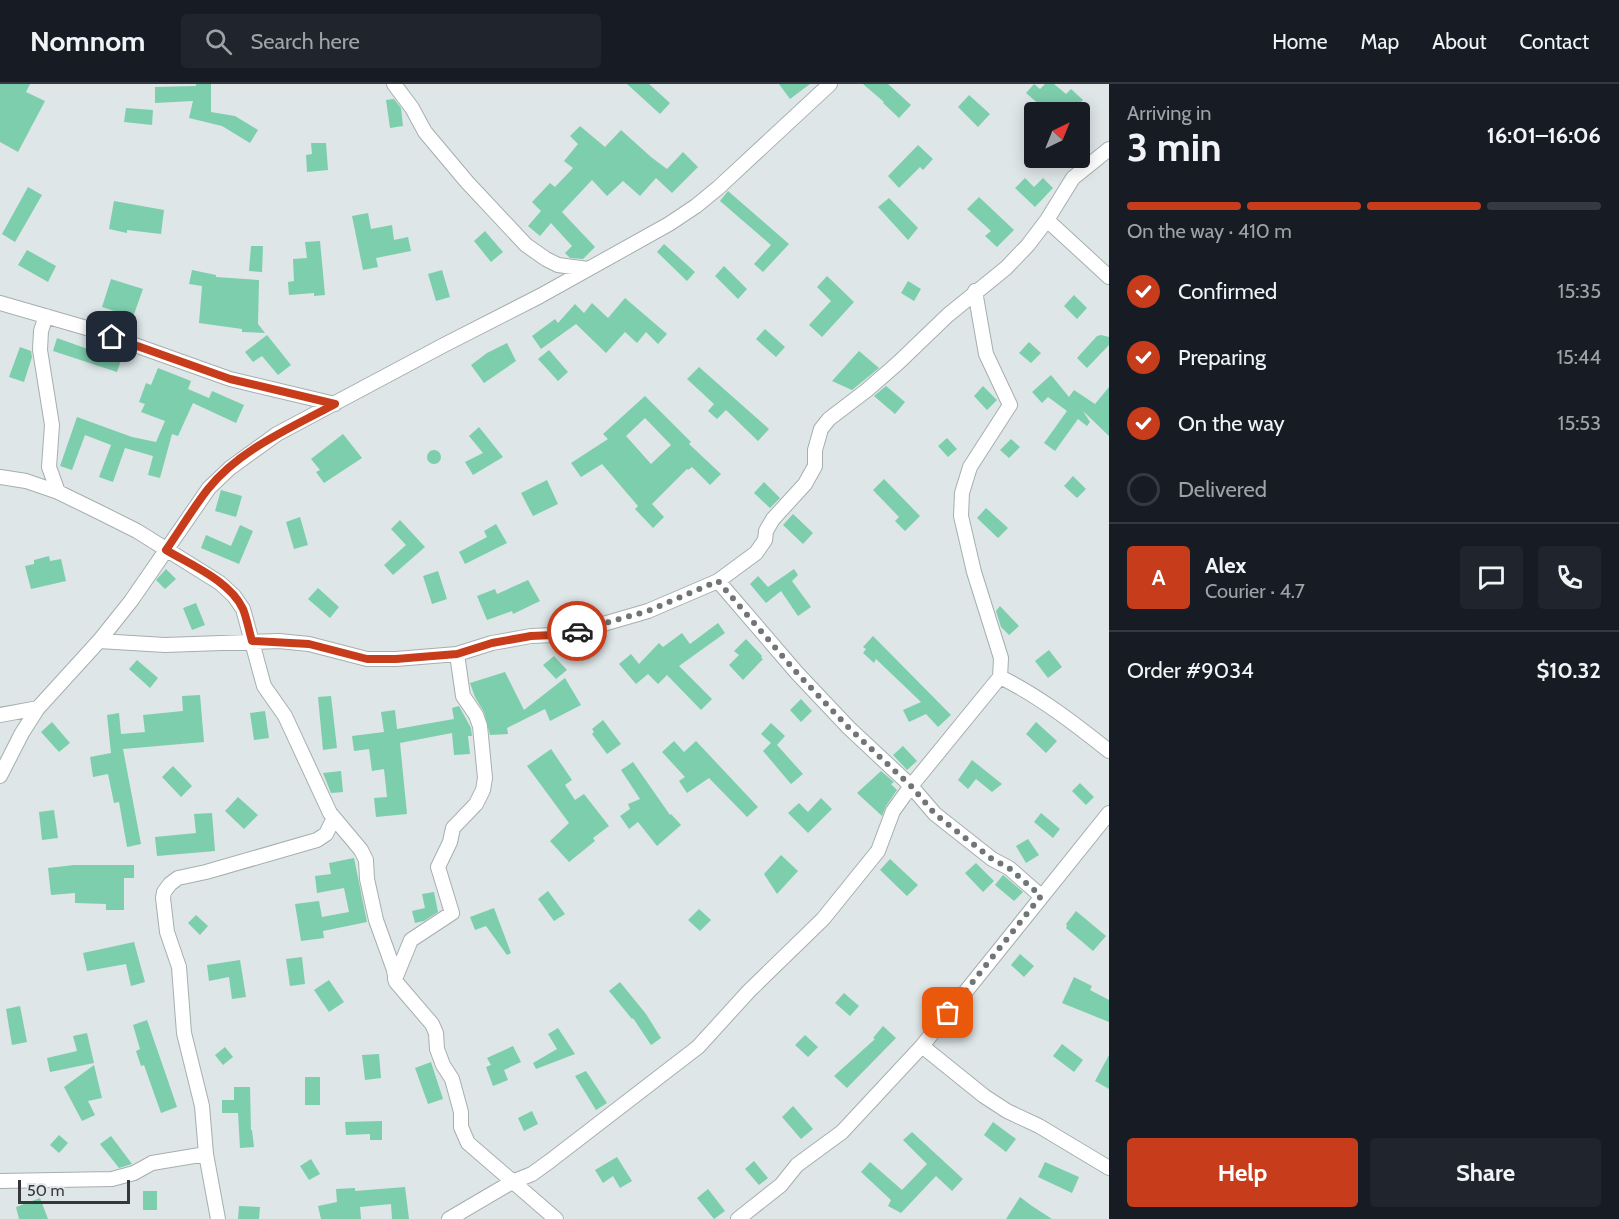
<!DOCTYPE html>
<meta charset="utf-8">
<style>
:root{--surface:#171b24;--page:#20242c;--text:#f1f3f6;--muted:#9ea1a6;--line:#363941;--accent:#c73d1c}
body{margin:0;font-family:Cabin,sans-serif;background:var(--page);color:var(--text);height:100vh;display:flex;flex-direction:column;font-size:22px;white-space:nowrap}
*{box-sizing:border-box;margin:0}
p{font-size:20px;color:var(--muted)}
.icon{flex:none;width:33px;height:33px;fill:none;stroke:currentColor;stroke-width:2;stroke-linecap:round;stroke-linejoin:round}
.map{position:relative;flex:1;overflow:hidden}
.details{display:flex;flex-direction:column;background:var(--surface);width:510px}
.details>*{flex:none}
.needle{width:39px;rotate:43deg}
.tools{position:absolute;left:1024px;top:18px;display:grid;gap:12px}
.tools a{display:grid;place-items:center;width:66px;height:66px;border-radius:6px;background:var(--surface);box-shadow:0 3px 15px #0003;font-size:30px}
.scale{position:absolute;left:18px;bottom:15px;width:112px;box-sizing:border-box;padding-left:6px;border:3px solid #353838;border-top:0;font-size:16px;line-height:21px;white-space:nowrap;color:#353838;-webkit-text-stroke:4px #dee6e7;paint-order:stroke}
.pin{position:absolute;display:grid;place-items:center;width:51px;height:51px;color:#fff;margin:-26px;border-radius:12px;box-shadow:0 3px 9px #0006}
.courier{position:absolute;display:grid;place-items:center;width:60px;height:60px;margin:-30px;border:4px solid #c73d1c;border-radius:50%;background:#fff;color:#222;box-shadow:0 2px 8px #0007}
.summary em{font-style:normal;font-weight:700}
.summary div{display:flex;flex-direction:column-reverse}
.summary{display:flex;align-items:center;justify-content:space-between;height:102px;padding:0 18px}
h1{font-size:39px;font-weight:700;line-height:45px}
.bar{display:grid;grid-template-columns:repeat(4,1fr);gap:9px 6px;align-content:center;height:72px;padding:0 18px}
.bar i{height:8px;border-radius:4px;background:var(--line)}
.bar .active{background:var(--accent)}
.bar p{grid-column:span 4}
.line{display:flex;align-items:center;gap:15px;padding:0 18px;border-top:2px solid var(--line)}
.line div{flex:1}
.round{display:grid;place-items:center;flex:none;width:63px;height:63px;border-radius:6px;background:var(--page)}
ol{padding:0 18px;list-style:none}
li{display:flex;align-items:center;gap:18px;height:66px}
li p{margin-inline-start:auto}
li .icon{padding:6px;border-radius:50%;background:var(--accent);color:#fff;stroke-width:4}
li:last-child{color:var(--muted)}
li i{width:33px;height:33px;border:3px solid var(--line);border-radius:50%}
.primary-button{display:flex;gap:12px;margin-top:auto;padding:12px 18px}
.primary-button a{flex:1;height:69px;border-radius:6px;background:var(--accent);color:#fff;font-size:24px;font-weight:700;line-height:69px;text-align:center}
.primary-button a+a{background:var(--page);color:var(--text)}
header{display:flex;align-items:center;gap:36px;box-sizing:border-box;height:84px;padding:0 30px;background:var(--surface);border-bottom:2px solid var(--line)}
header strong{font-size:28px}
nav{display:flex;gap:33px;margin-inline-start:auto;font-size:21px}
.search{width:420px;height:54px;background:var(--page);display:flex;align-items:center;gap:15px;box-sizing:border-box;padding:0 21px;border-radius:6px;color:var(--muted);font-size:22px}
main{display:flex;flex:1;min-height:0}
.map>svg:first-child{display:block}
.building{fill:#7dcead;fill-rule:evenodd}
.lines{fill:none;stroke-linecap:round;stroke-linejoin:round}
.minor-casing{stroke:#a7aeaf;stroke-width:16}
.minor{stroke:#fff;stroke-width:14}
.done{stroke:#707575;stroke-width:6;stroke-dasharray:0 10.8}
.route{stroke:#c73d1c;stroke-width:8}
</style>
<header>
<strong>Nomnom</strong>
<div class="search"><svg class="icon" aria-label="search" viewBox="0 0 24 24"><circle cx="10" cy="10" r="6"/><path d="M15 15l6 6"/></svg>Search here</div>
<nav><a>Home</a><a>Map</a><a>About</a><a>Contact</a></nav>
</header>
<main>
<div class="map">
<svg width="1109" height="1135" viewBox="0 0 1109 1135">
<rect width="100%" height="100%" fill="#dee6e7"/>
<!-- building -->
<path class="building" d="M0,0h30l-4,8 19,9 -27,51 -18,-10z
M196,0h15v28l24,4 23,14 -8,13 -28,-17 -33,-8 4,-17 -38,2v-16l41,-1z
M627,0h22l21,19 -10,11z
M779,0h31l-20,15z
M863,0h25l23,21 -12,13 -16,-15 1,-1z
M1034,0l6,5 5,-5h9l12,10 5,-5 12,11 -4,4 9,8h-40l-22,-19z
M969,11l21,19 -12,13 -20,-20z
M394,15l7,9 2,18 -13,2 -4,-28z
M126,24l27,2 -1,15 -28,-3z
M580,42l25,21 16,-17 30,27 16,12 16,-17 15,15 -26,26 -16,-15 -16,18 -17,-15 -16,15 -15,-16 -30,32 33,35 -12,12 -13,-1 -5,-5 7,-7 -21,-23 -11,13 -12,-10 13,-15 -9,-9 18,-19 5,4 18,-19 -9,-7 14,-17 -8,-8z
M311,59h15l2,27 -21,2 -1,-17 6,-1z
M918,61l15,14 -10,11 -3,-3 -21,21 -11,-12z
M1025,94l9,9 9,-9 10,10 -18,19 -20,-19z
M28,103l14,8 -27,47 -13,-8z
M728,107l61,53 -26,28 -9,-8 17,-19 -51,-44z
M979,113l35,33 -17,17 -12,-11 6,-5 -24,-22z
M889,114l29,30 -10,12 -30,-33z
M114,117l50,9 -3,24 -34,-4v3l-18,-4z
M368,129l3,16 21,-4 2,15 14,-3 3,14 -35,7 2,9 -15,3 -11,-54z
M485,147l18,21 -12,10 -17,-21z
M320,157l5,54 -11,1v-3l-25,2 -1,-13 6,-1 -1,-22 14,-1 -2,-16z
M664,160l31,28 -8,9 -30,-29z
M251,162h12l-1,26 -13,-1z
M27,166l29,16 -8,16 -30,-17z
M724,182l23,23 -9,10 -23,-23z
M192,186l24,5v2l43,3 -1,44 7,9 -23,-1v-3l-43,-6 3,-37 -13,-2z
M442,186l8,27 -14,4 -8,-27z
M827,192l27,26 -32,35 -13,-12 22,-24 -14,-14z
M111,195l32,10 -10,28 -31,-10z
M908,197l13,8 -7,12 -13,-8z
M1074,211l13,13 -10,11 -13,-13z
M625,214l42,36 -9,10 -12,-12 -9,11 -12,-11 -19,21 -30,-29 -35,25 -9,-13 23,-17 3,4 17,-19 9,9 8,-10 16,15z
M765,245l20,18 -9,10 -20,-18z
M267,251l24,30 -13,10 -16,-19 -9,6 -8,-10z
M1101,251l8,2v8l-22,23 -10,-10 20,-22z
M57,254l39,14 1,-3 25,8 -5,15 -64,-21z
M1029,258l12,11 -10,10 -12,-10z
M507,259l9,18 -32,22 -13,-18 16,-12z
M20,263l11,4 1,6 -8,25 -15,-5z
M549,266l19,22 -10,9 -20,-22z
M859,267l20,17 -27,22 -20,-9z
M699,283l70,62 -11,12 -32,-31 -9,9 -9,-8 6,-7 -27,-25z
M158,284l33,13 -3,8 21,9 3,-7 32,14 -8,18 -43,-20 -15,33 -6,-2 -12,44 -12,-3 5,-19 -28,-8 -12,34 -14,-5 12,-32 -26,-10 -13,35 -12,-4 17,-49 55,20 24,5 9,-21 -24,-9 4,-8 -6,-2 7,-19 5,2z
M1051,291l18,22 5,-7 21,14 14,-17v49l-26,-25 7,11 -3,4 -9,-7 -23,32 -11,-8 23,-32 -19,-14 -6,6 -10,-11z
M886,302l19,16 -10,12 -21,-18z
M983,302l14,14 -10,10 -13,-14z
M645,312l46,46 -2,2 32,30 -11,11 -18,-18 -4,3 -1,-1 -35,35 12,13 -11,11 -18,-19 3,-3 -36,-42 -21,13 -10,-14 37,-24 -5,-5zM645,334l26,27 -20,19 -25,-28z
M479,343l24,30 -30,18 -8,-13 18,-9 -14,-17z
M343,350l19,24 -38,25 -8,-11 4,-2 -9,-11z
M947,354l10,11 -9,8 -10,-11z
M1011,355l9,8 -11,11 -9,-8z
M427 373a7 7 0 1 1 14 0a7 7 0 1 1-14 0Z
M1073,392l13,13 -9,9 -13,-12z
M884,395l36,37 -15,15 -10,-10 4,-4 -26,-27z
M547,396l11,24 -25,12 -12,-23z
M764,398l16,16 -10,10 -16,-15z
M221,406l21,6 -6,21 -21,-6z
M986,424l22,20 -10,10 -21,-20z
M793,430l20,19 -10,11 -20,-19z
M300,433l8,28 -14,4 -8,-27z
M400,436l25,27 -32,28 -9,-10 22,-20 -15,-16z
M496,440l11,19 -42,21 -6,-12 28,-15 -3,-6z
M240,441l13,6 -14,33 -38,-16 5,-13 25,11z
M49,472l1,5 11,-2 5,22 -35,8 -6,-23 9,-2v-4z
M166,485l10,10 -11,10 -9,-9z
M794,485l4,6 -6,6 19,26 -13,9 -17,-25 -15,12 -16,-19 8,-8 10,11z
M438,487l9,28 -15,5 -9,-28z
M528,496l12,21 -27,13 -1,-3 -25,9 -10,-24 18,-7 2,5z
M318,504l21,19 -9,11 -22,-19z
M196,519l9,22 -13,5 -9,-22z
M1000,522l19,20 -10,9 -8,-8 -5,-16z
M718,539l7,10 -46,33 33,33 -11,11 -34,-35 -9,9 -10,-10 -12,10 -17,-20 12,-10 8,10 20,-21 4,4 19,-14 8,11z
M873,552l78,79 -13,12 -12,-13 -17,8 -6,-12 18,-8 -45,-43 -2,4 -11,-10 3,-4 -3,-2z
M746,555l16,17 -1,2 2,1 -20,21 -14,-15 10,-10 -5,-4z
M1049,566l13,17 -14,11 -13,-17z
M554,572l13,14 -11,9 -13,-14z
M137,576l21,18 -8,10 -21,-19z
M505,588l19,38 41,-32 16,27 -31,16 -5,-12 -38,19 1,6 -18,1 -6,-23 -9,-15 -5,-14z
M200,611l4,47 -81,7 18,95 -14,3 -8,-45 -5,1 -6,-29 -15,3 -3,-20 21,-4 -4,-38 12,-2 2,21 24,-2 -2,-17 40,-4 -1,-15z
M331,612l6,52 -14,2 -5,-53z
M801,615l11,12 -11,11 -11,-12z
M459,622l12,22 1,8h-4l2,18 -16,1 -2,-22 -52,10 7,71 -31,3 -2,-19 13,-1 -3,-28 -12,2 -3,-22 -15,2 -2,-15 32,-4 -3,-20 14,-2 2,19 57,-10 -2,-11z
M265,627l4,27 -15,2 -4,-27z
M603,636l18,24 -14,10 -15,-20 2,-2 -2,-3z
M52,638l18,21 -11,9 -18,-20z
M1036,638l21,19 -11,12 -20,-19z
M771,639l14,13 -8,9 26,29 -12,10 -28,-33 8,-8 -10,-9z
M674,657l10,11 12,-11 62,66 -11,10 -38,-39 -22,15 -8,-12 6,-4 -23,-25z
M903,662l14,15 -10,9 -14,-15z
M551,665l21,31 -7,5 10,15 9,-6 25,32 -16,12 2,3 -26,21 -19,-21 19,-18 -42,-57z
M972,676l30,24 -10,8 -16,-13 -8,10 -10,-9z
M633,678l37,53 1,-1 10,11 -24,21 -19,-24 -9,7 -9,-13 10,-7 -2,-5 12,-5 -19,-29z
M173,682l19,20 -11,11 -19,-20z
M341,687l2,21 -12,1 -8,-20z
M881,687l13,11 -3,2 6,6 -11,16 -4,10 -25,-23z
M1080,699l14,14 -8,8 -14,-14z
M238,713l20,18 -14,14 -19,-18z
M821,714l11,11 -24,24 -20,-20 11,-10 9,9z
M54,726l4,28 -16,2 -3,-28z
M212,729l3,38 -58,5 -2,-19 41,-4 -2,-19z
M1041,729l19,16 -7,9 -19,-16z
M1028,755l11,16 -13,8 -10,-17z
M781,771l17,16 -21,23 -13,-20z
M354,774l13,64 -44,9 1,7 -23,3 -6,-37 24,-3 3,16 27,-5 -5,-24 -27,5 -2,-17 16,-2 -2,-11z
M890,775l28,26 -11,11 -27,-26z
M976,779l18,18 -11,11 -18,-19z
M74,781h60v13h-10v32h-18v-6l-31,-1v-10l-24,2 -3,-27z
M1003,791l20,17 -9,9 -19,-16z
M548,807l17,23 -11,7 -16,-22z
M434,808l4,20 -14,9 -9,2 -3,-12 13,-3 -3,-14z
M494,824l17,45 -4,2 -21,-29 -11,4 -5,-13z
M699,825l12,11 -11,11 -12,-11z
M1076,827l30,25 -13,15 -27,-23 1,-2 -1,-2z
M196,831l12,11 -8,9 -12,-12z
M134,858l11,40 -14,4 -5,-22 -39,7 -4,-18z
M1020,870l14,12 -10,11 -13,-12z
M302,873l3,27 -15,2 -4,-27z
M240,876l6,37 -14,2 -3,-22 -20,4 -2,-16z
M1074,893l18,9 -2,4 19,10v22l-47,-19z
M329,896l15,22 -15,10 -15,-22z
M620,898l26,32 15,24 -10,7 -18,-27 -1,1 -23,-28z
M844,909l15,13 -9,10 -15,-13z
M20,922l7,36 -15,3 -6,-36z
M147,936l30,87 -16,6 -17,-48 -3,1 -5,-15 4,-2 -7,-24z
M883,942l13,12 -49,50 -13,-12 41,-37 -2,-1z
M558,944l17,26 -39,15 -3,-6 24,-14 -9,-15z
M87,949l7,30 -44,9 -3,-14 30,-7 -4,-15z
M805,951l13,12 -10,10 -13,-12z
M1062,960l21,16 -9,12 -21,-16z
M513,962l8,16 -17,8 4,10 -15,6 -7,-19 5,-2 -4,-7z
M225,963l8,10 -10,8 -8,-10z
M379,970l2,24 -16,2 -3,-25z
M1109,971v34l-14,-8z
M431,978l12,37 -15,5 -13,-36z
M94,981l8,33 -14,3 7,14 -13,6 -18,-34z
M586,987l21,32 -11,7 -21,-34z
M305,993h15v28h-15z
M234,1003h16l1,43h1l2,17 -14,1 -2,-35h-16v-13h12z
M793,1022l20,23 -12,10 -19,-22z
M532,1027l6,13 -14,7 -6,-13z
M382,1037v19h-12v-6l-24,1 -1,-13z
M993,1038l23,17 -10,13 -22,-17z
M912,1048l51,47 -11,12 -16,-15 -35,37 -13,-7 3,-6 -30,-28 9,-10 32,28 25,-26 -24,-24z
M59,1051l9,8 -9,10 -9,-8z
M111,1052l21,28 -13,4 -19,-24z
M617,1073l15,24 -12,7 -7,-12 -10,7 -8,-13z
M311,1075l9,15 -11,6 -9,-14z
M754,1077l14,17 -9,7 -14,-16z
M1045,1078l34,15 -7,16 -34,-16z
M405,1103l4,32h-17l-1,-15 -31,3 1,12h-40l-3,-13 19,-4 -1,-13 19,-1v3z
M708,1105l17,22 -11,8 -17,-21z
M143,1107h14v19h-14z
M1020,1113l12,9 20,13h-46z
M40,1114l8,21h-29l-3,-12z
M239,1122l21,1 -1,12h-21z"/>
<g class="lines">
<defs>
<path id="minor" d="M394,0l18,24 13,24 42,50 59,63 20,14 12,6 30,4
M1109,65l-36,29 -26,42 62,57
M0,219l90,26 140,50 105,25
M46,232l-5,15 -1,19 12,75 -3,42 9,25
M0,393l26,4 32,11 39,19 40,20 83,52 14,13 9,13 21,77 21,30 45,97 31,37 5,10 1,19 9,41 18,50 2,12 36,42 4,9 1,16 6,16 9,14 9,33v15l7,16 88,76
M718,497l38,-28 9,-13 1,-9 7,-12 32,-35 10,-18v-16l6,-21 8,-10 38,-29 31,-27 50,-48 58,-47 22,-23 19,-25
M99,557l66,4 114,-4 30,3 58,15h29l61,-5 35,-11 39,-7 23,-1 39,-8 55,-16 70,-30 79,92 52,55 62,58 24,28 57,45 17,9 32,28
M1000,593c39,19 75,47 109,74
M0,631l38,-7
M0,692l22,-43 16,-25 61,-67 32,-40 78,-113 21,-20 47,-34 167,-89 96,-49 129,-72 27,-18 22,-18 112,-104
M395,895l16,-39 41,-27 -14,-46 12,-25 3,-14 23,-24 7,-14 2,-12 -5,-52 -4,-11 -13,-19 -6,-42
M922,962l62,50 23,15 32,15 70,42
M0,1097l112,-2 22,-6 18,-10 54,-9
M218,1135l-12,-65 -4,-48 -18,-73 -5,-66 -12,-35 -4,-34 1,-6 6,-8 8,-6 28,-6 111,-32 9,-6 8,-16
M449,1135l63,-37 20,-8 18,-13 148,-114 51,-56 74,-72 55,-68 15,-40 18,-25 89,-109 1,-19 -27,-86 -13,-56 1,-23 8,-26 40,-62 -24,-51 -11,-63
M738,1135l43,-34 16,-20 45,-33 80,-86 187,-233"/>
</defs>
<!-- minor casing -->
<use href="#minor" class="minor-casing"/>
<!-- minor -->
<use href="#minor" class="minor"/>
</g>
<g class="lines">
<!-- done -->
<path class="done" d="M577,547l71,-20 70,-30 79,92 52,55 62,58 24,28 57,45 17,9 32,28 -93,117"/>
<!-- route -->
<path class="route" d="M112,253l118,42 105,25c-44,24 -95,45 -127,85 -15,19 -28,41 -42,61 25,15 64,31 77,59 4,10 6,22 9,32l57,3 58,15h29l61,-5 35,-11 39,-7 23,-1 23,-4"/>
</g>
</svg>
<div class="tools">
<a><svg class="needle" viewBox="-14 -14 28 28"><path d="M0-13l5 13h-10z" fill="#e53935"/><path d="M0 13l5-13h-10z" fill="#9ea1a6"/></svg></a>
</div>
<div class="scale">50 m</div>
<div class="pin" style="left:948px;top:929px;background:#ea580c"><svg class="icon" aria-label="bag" viewBox="0 0 24 24"><path d="M5 8h14l-1 12H6zM9 8a3 3 0 0 1 6 0"/></svg></div>
<div class="pin" style="left:112px;top:253px;background:#1f2937"><svg class="icon" aria-label="home" viewBox="0 0 24 24"><path d="M3 11l9-7 9 7M6 9v11h12V9"/></svg></div>
<div class="courier" style="left:577px;top:547px"><svg class="icon" aria-label="car" viewBox="0 0 24 24"><path d="M5 17H2v-5l4-1 3-4h7l3 4 3 1v5h-3M9 17h6M6 11h13"/><circle cx="7" cy="17" r="2"/><circle cx="17" cy="17" r="2"/></svg></div>
</div>
<section class="details">
<div class="summary"><div><h1>3 min</h1><p>Arriving in</p></div><em>16:01–16:06</em></div>
<div class="bar"><i class="active"></i><i class="active"></i><i class="active"></i><i></i><p>On the way · 410 m</p></div>
<ol>
<li><svg class="icon" aria-label="check" viewBox="0 0 24 24"><path d="M5 12l5 5 9-10"/></svg>Confirmed<p>15:35</p></li>
<li><svg class="icon" aria-label="check" viewBox="0 0 24 24"><path d="M5 12l5 5 9-10"/></svg>Preparing<p>15:44</p></li>
<li><svg class="icon" aria-label="check" viewBox="0 0 24 24"><path d="M5 12l5 5 9-10"/></svg>On the way<p>15:53</p></li>
<li><i></i>Delivered</li>
</ol>
<div class="line" style="height:108px"><b class="round" style="background:var(--accent);color:#fff">A</b><div><b>Alex</b><p>Courier · 4.7</p></div><a class="round"><svg class="icon" aria-label="chat" viewBox="0 0 24 24"><path d="M4 5h16v11H9l-5 4z"/></svg></a><a class="round"><svg class="icon" aria-label="phone" viewBox="0 0 24 24"><path d="M5 4h4l2 5-3 2q2 4 5 5l2-3 5 2v4C11 20 4 13 5 4z"/></svg></a></div>
<div class="line" style="height:78px"><div>Order #9034</div><b>$10.32</b></div>
<div class="primary-button"><a>Help</a><a>Share</a></div>
</section>
</main>
